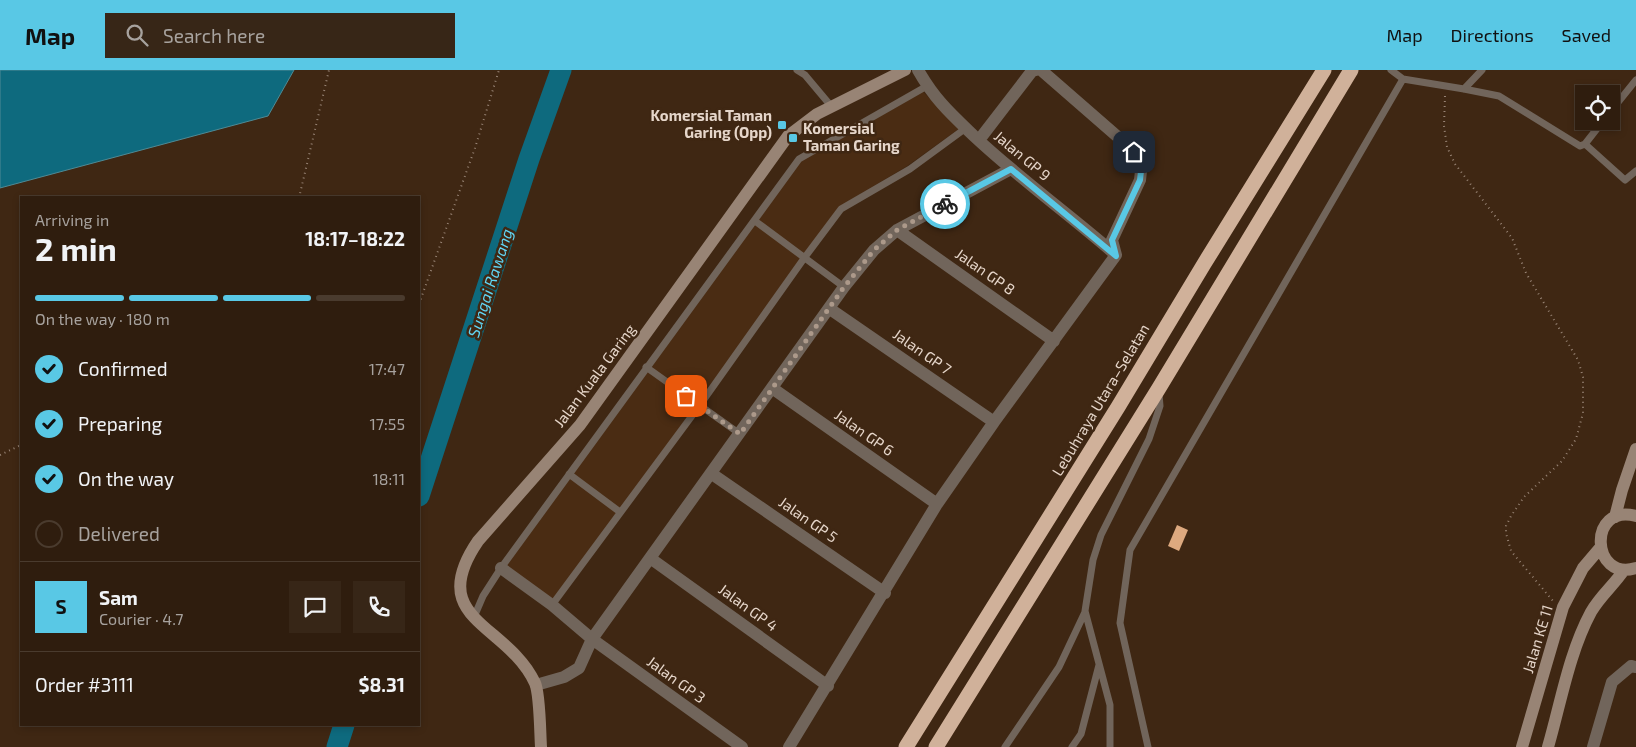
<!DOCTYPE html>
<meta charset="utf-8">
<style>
:root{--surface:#2f1d0e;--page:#372617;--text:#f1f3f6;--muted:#a7a29e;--line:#4a3b2e;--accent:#59c8e5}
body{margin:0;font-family:"Exo 2",sans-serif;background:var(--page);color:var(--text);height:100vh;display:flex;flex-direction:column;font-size:19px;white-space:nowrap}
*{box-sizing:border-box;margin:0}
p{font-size:16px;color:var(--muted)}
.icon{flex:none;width:28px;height:28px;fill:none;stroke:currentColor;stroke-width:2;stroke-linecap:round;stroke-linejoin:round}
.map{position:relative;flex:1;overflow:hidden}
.details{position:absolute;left:20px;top:126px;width:400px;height:530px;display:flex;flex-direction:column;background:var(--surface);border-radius:0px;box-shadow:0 2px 8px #0003,0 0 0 1px var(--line)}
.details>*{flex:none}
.buttons{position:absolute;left:1575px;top:15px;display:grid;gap:10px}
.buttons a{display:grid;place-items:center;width:45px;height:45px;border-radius:0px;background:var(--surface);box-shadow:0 2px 8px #0003,0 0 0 1px var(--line);font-size:25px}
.pin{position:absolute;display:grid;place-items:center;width:42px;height:42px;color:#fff;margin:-21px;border-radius:10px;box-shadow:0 2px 8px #0006}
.courier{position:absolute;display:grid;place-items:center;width:50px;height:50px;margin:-25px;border:4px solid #59c8e5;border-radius:50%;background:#fff;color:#222;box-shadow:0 1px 6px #0007}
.summary em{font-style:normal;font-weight:700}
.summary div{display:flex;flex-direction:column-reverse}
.summary{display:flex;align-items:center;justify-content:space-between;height:85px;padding:0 15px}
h1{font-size:32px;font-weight:700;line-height:38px}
.bar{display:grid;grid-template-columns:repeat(4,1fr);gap:8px 5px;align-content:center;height:60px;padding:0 15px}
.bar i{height:6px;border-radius:4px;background:var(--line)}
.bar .on{background:var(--accent)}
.bar p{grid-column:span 4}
.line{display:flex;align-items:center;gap:12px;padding:0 15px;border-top:1px solid var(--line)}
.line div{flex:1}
.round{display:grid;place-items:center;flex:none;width:52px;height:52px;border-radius:0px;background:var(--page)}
ol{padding:0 15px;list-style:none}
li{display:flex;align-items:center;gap:15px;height:55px}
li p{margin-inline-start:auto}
li .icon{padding:5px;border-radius:50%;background:var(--accent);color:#111;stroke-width:4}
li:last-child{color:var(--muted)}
li i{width:28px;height:28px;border:2px solid var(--line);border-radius:50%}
header{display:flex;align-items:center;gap:30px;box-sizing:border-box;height:70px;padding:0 25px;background:var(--accent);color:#111}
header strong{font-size:24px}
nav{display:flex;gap:28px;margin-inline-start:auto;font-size:18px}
.search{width:350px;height:45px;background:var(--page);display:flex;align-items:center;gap:12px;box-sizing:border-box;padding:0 18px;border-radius:0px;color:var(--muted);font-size:19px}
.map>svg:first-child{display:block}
.built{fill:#4a2c13}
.water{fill:#0e6a7e;stroke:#4f8a95}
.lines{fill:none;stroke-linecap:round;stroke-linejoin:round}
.river{stroke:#0e6a7e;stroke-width:21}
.building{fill:#dda97f}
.path{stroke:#988475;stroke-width:2;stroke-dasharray:1 4;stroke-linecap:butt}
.lane{stroke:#71655b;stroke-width:7}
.street{stroke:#71655b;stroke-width:12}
.secondary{stroke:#988475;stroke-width:12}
.highway{stroke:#d0b19a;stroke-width:15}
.done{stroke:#ac998a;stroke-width:5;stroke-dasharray:0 9}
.route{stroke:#59c8e5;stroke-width:6}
.poi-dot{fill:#59c8e5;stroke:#3f2713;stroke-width:2}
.labels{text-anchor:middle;stroke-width:5;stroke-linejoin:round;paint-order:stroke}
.poi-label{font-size:15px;font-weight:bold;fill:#e6d6ca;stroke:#3f2713;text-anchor:end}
.street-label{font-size:15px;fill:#e6d6ca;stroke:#3f2713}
.water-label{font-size:16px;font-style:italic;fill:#61d6f5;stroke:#3f2713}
</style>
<header>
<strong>Map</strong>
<div class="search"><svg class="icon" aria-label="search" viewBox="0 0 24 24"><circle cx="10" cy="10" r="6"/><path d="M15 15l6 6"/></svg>Search here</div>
<nav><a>Map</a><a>Directions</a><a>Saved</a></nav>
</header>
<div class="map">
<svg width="1636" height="677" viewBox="0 0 1636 677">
<rect width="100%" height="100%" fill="#3f2713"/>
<!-- built -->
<path class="built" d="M923,22l37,36 -53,38 -68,41 -146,204 -141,189 -46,-34 295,-405z"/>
<!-- water -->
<path class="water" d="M0,0h294l-26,46 -268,72z"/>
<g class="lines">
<!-- river -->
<path class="river" d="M419,426l110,-337 32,-89
M337,677l7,-22"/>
</g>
<!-- building -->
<path class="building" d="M1177,455l11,5 -9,21 -11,-5z"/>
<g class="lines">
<!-- path -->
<path class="path" d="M1445,26l-1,30 3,21 8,17 57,74 14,35 52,87 5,17v36l-7,26 -14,22 -38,36 -13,19 -5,10v7l5,18 42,50
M299,128l30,-128
M419,234l56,-156 24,-78
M0,385l21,-10"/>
<!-- lane -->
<path class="lane" d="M797,0l8,5 26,31
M1391,0l12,9 61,10 35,7 81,50 5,-2 18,-23
M1464,19l18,-19
M1611,41l25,-31
M1585,74l40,36 11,-9
M755,151l89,66
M646,297l94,67
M569,404l51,38
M552,535l148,-200 105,-148 36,-48 69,-40 56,-41
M474,547l9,-21 18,-28 298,-409 128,-73
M1005,677l54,-80 26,-55
M1072,677l9,-13 18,-69
M1110,677v-42l-25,-94 8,-51 8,-25 48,-96 11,-33 -1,-12
M1148,677l-28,-124 10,-73 273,-471"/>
<!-- street -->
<path class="street" d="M918,0c17,30 33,44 57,67 45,42 95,78 141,118
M1041,0l93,81 8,11 -2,18 -28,60 4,15
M979,70l53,-69 4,-1
M897,160l157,111
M830,239l164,113
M772,318l165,116
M712,404l173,119
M650,488l178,128
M501,498l51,37 40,34 150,108
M536,615l28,-8 15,-9 13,-29 252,-352 30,-37 23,-20 114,-61
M789,677l148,-243 57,-82 122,-167
M1593,677l19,-65 19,-16 5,1"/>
<!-- secondary -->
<path class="secondary" d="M1636,446c-49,-13 -45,66 0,52
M1615,447l7,-27 14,-41
M541,677c-1,-15 -1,-53 -6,-64 -28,-60 -111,-63 -57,-142l102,-116 208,-289 29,-22 88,-44
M1522,677l41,-140 20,-39 17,-20
M1548,677c13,-45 21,-94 43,-135 9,-16 23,-27 33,-42"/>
<!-- highway -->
<path class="highway" d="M906,677l212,-340 86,-143 120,-194
M936,677l223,-359 192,-318"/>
</g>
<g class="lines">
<!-- done -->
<path class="done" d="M686,326l54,38 104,-147 30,-37 23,-20 48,-26"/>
<!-- route -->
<path class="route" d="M945,134l66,-35 105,87 -4,-16 28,-60 2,-18 -8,-10"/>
</g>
<!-- markers -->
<g class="poi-dot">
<rect x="777" y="50" width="10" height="10" rx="2.5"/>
<rect x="788" y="63" width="10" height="10" rx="2.5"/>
</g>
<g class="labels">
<!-- poi labels -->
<g class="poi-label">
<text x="772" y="51">Komersial Taman<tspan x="772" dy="17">Garing (Opp)</tspan></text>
<text x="803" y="64" text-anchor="start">Komersial<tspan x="803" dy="17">Taman Garing</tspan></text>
</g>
<!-- street labels -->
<g class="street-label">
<text transform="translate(1022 86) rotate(40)" y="5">Jalan GP 9</text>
<text transform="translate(985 202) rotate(35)" y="5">Jalan GP 8</text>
<text transform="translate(922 282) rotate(35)" y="5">Jalan GP 7</text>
<text transform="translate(595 306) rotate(-53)" y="5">Jalan Kuala Garing</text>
<text transform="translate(1101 330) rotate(-59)" y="5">Lebuhraya Utara–Selatan</text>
<text transform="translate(864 363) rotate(35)" y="5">Jalan GP 6</text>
<text transform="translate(808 450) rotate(35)" y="5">Jalan GP 5</text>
<text transform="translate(748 538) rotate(36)" y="5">Jalan GP 4</text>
<text transform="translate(1538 569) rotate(-73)" y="5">Jalan KE 11</text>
<text transform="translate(676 610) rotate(36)" y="5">Jalan GP 3</text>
</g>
<!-- water labels -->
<g class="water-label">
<text transform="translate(490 213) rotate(-72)" y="6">Sungai Rawang</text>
</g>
</g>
</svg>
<div class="buttons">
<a><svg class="icon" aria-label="locate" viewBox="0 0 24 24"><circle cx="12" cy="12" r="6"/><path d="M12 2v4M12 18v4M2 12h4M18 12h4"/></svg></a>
</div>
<div class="pin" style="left:686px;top:326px;background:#ea580c"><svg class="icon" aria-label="bag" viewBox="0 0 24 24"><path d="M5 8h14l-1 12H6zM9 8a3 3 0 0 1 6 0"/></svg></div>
<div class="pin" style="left:1134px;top:82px;background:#1f2937"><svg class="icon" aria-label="home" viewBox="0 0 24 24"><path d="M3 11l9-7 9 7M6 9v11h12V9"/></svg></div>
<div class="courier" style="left:945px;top:134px"><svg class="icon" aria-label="bike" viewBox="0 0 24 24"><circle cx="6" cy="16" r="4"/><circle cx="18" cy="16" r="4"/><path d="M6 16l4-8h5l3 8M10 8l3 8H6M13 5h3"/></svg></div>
<section class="details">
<div class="summary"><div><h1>2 min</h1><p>Arriving in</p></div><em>18:17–18:22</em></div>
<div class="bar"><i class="on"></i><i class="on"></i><i class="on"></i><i></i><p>On the way · 180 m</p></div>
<ol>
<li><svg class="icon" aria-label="check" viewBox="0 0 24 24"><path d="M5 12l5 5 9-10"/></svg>Confirmed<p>17:47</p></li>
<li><svg class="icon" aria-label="check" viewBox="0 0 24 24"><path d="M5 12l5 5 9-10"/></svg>Preparing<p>17:55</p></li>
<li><svg class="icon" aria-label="check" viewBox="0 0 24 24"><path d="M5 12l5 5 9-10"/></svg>On the way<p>18:11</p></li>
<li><i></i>Delivered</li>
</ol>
<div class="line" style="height:90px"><b class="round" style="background:var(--accent);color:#111">S</b><div><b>Sam</b><p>Courier · 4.7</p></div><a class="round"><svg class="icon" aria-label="chat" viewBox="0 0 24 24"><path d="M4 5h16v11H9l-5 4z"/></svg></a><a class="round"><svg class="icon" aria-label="phone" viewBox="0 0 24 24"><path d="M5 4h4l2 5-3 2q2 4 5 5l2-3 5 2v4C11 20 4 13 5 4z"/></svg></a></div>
<div class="line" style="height:65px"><div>Order #3111</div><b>$8.31</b></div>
</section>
</div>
